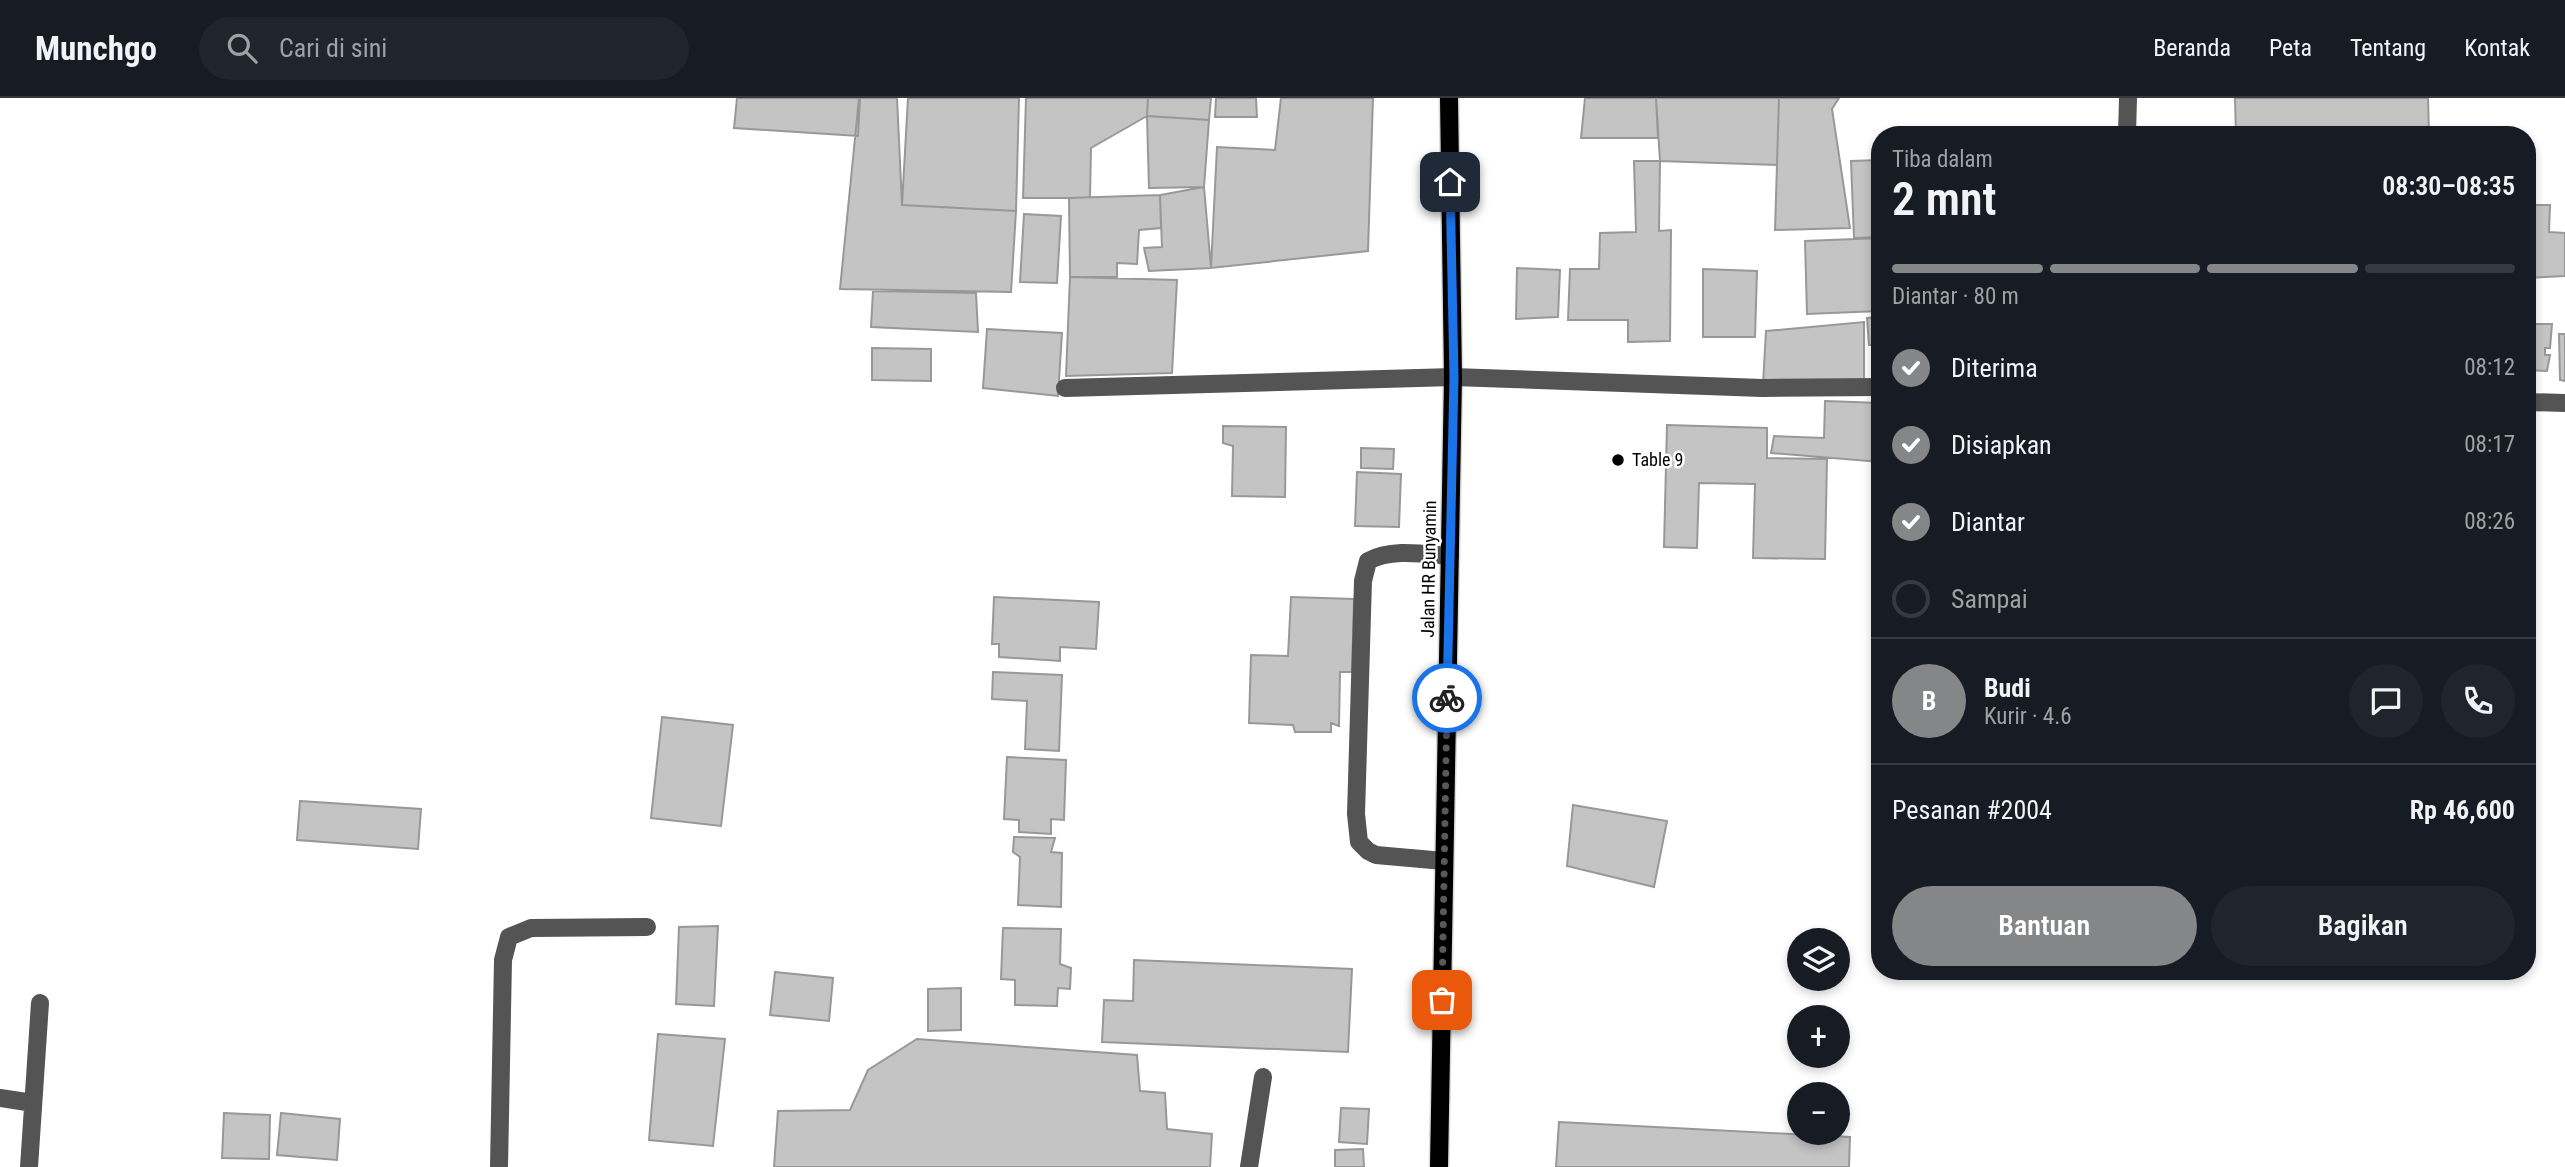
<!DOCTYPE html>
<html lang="id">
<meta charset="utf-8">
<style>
:root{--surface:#171b24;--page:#20242c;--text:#f1f3f6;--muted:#9ea1a6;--line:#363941;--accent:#858687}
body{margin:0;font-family:"Roboto Condensed",sans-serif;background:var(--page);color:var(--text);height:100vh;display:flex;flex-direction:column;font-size:26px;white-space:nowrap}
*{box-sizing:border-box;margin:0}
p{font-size:23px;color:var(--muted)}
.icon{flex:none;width:38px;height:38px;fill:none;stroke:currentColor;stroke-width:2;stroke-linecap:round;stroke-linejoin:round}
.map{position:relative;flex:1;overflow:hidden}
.side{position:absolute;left:1871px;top:28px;width:665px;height:854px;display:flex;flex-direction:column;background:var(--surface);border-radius:28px;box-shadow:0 4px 10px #0003}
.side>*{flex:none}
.fabs{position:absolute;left:1787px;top:830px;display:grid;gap:14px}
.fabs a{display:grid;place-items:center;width:63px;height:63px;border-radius:50%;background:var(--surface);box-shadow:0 4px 10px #0003;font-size:35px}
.pin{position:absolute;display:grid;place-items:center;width:60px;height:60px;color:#fff;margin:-30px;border-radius:14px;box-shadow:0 4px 10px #0006}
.courier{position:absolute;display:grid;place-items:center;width:70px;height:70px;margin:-35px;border:5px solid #1a73e8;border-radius:50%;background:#fff;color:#222;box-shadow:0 2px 9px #0007}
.summary em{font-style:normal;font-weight:600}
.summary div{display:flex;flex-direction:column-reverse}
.summary{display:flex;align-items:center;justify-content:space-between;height:119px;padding:0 21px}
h1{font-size:46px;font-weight:600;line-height:52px}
.bar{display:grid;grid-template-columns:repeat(4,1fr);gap:10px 7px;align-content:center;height:84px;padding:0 21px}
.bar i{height:9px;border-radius:5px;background:var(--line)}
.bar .current{background:var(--accent)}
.bar p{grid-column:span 4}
.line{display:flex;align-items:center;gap:18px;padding:0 21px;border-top:2px solid var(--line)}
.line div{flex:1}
.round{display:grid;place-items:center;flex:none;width:74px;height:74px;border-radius:37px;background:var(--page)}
ol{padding:0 21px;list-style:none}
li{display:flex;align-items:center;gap:21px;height:77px}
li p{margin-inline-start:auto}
li .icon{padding:7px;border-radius:50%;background:var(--accent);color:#fff;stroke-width:4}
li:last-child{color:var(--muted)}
li i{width:38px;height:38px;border:4px solid var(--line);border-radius:50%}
.button{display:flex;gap:14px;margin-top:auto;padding:14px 21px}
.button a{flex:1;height:80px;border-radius:42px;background:var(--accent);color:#fff;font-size:28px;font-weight:600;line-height:80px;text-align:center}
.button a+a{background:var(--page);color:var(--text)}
header{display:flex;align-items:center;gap:42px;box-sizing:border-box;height:98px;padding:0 35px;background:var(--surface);border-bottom:2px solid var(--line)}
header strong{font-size:33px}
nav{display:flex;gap:38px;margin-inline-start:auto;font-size:24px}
.search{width:490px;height:63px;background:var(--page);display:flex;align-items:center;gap:18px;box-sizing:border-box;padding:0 24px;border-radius:38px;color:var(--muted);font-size:26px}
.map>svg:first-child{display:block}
.building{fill:#c4c4c4;stroke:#989898;stroke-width:2}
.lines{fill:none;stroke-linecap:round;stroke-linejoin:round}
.major-casing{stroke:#dbdbdb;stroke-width:21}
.minor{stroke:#545454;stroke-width:18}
.major{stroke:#000;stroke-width:18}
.done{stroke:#595959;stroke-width:7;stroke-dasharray:0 12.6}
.route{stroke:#1a73e8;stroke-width:9}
.poi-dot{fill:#000;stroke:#fff;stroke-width:2.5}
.labels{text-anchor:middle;stroke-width:5;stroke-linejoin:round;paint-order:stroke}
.poi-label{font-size:18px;fill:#000;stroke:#fff;text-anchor:start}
.street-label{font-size:18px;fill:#000;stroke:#fff}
</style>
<header>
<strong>Munchgo</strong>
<div class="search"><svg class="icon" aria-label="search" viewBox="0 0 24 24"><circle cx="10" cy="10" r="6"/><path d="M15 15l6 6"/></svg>Cari di sini</div>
<nav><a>Beranda</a><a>Peta</a><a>Tentang</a><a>Kontak</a></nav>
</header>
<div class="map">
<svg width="2565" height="1069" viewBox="0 0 2565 1069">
<rect width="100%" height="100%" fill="#fff"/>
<!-- building -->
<path class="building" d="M737,0h123l-2,38 -124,-8z
M859,0h38l5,107 114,6 -5,81 -171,-3z
M908,0h111l-3,113 -114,-6z
M1026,0h122l-1,18 -56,32 -1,50h-67z
M1148,0h63l-2,22 -62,-4z
M1216,0h40l1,19h-42z
M1281,0h92l-5,153 -157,17 6,-121 58,3z
M1585,0h71l2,40h-77z
M1656,0h123l-2,67 -117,-4z
M1779,0h60l-7,11 18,119 -75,2z
M2235,0h193l1,37h-193z
M1147,18l62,4 -5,67 -55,1z
M1880,62v77l-26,1 -3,-77z
M1634,63h26l-1,70 12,-1 -1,111 -42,1v-22h-60l2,-51h29l1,-36 36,-1z
M1204,89l7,81 -62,3 -5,-23 18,-1 -2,-52z
M1160,97l1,33 -22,2 -2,34 -20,-1v14h-47l-1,-79z
M2527,107h23l-1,27 16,1v43l-38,2z
M1024,116l37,2 -4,67 -37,-1z
M1880,140v73l-73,3 -2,-73z
M1517,170l43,2 -2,47 -42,2z
M1703,171l54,2 -2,66h-52z
M1070,179l107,3 -5,93 -106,3z
M873,193l103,2 2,39 -107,-5z
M1880,219v27l-11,1 -2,-27z
M1864,224v62h-101l3,-53z
M2527,226h25l-2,24h-5v7h5l-3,16 -20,-1z
M987,231l75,4 -4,63 -75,-8z
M2559,236h6v47l-5,-1z
M872,250l59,1v32l-59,-1z
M1825,303l55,2v59l-109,-9 3,-17 50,2z
M1667,327l100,3v30l60,1 -2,100 -72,-1 2,-74 -56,-1 -2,65 -33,-1z
M1223,328l63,1 -1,70 -53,-1 1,-50 -10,-3z
M1361,350l33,1 -1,20 -32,-1z
M1357,374l44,2 -2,53 -44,-1z
M994,499l105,5 -3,47 -36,-2v14l-61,-4v-13h-7z
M1291,499l63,2 -2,73h-12l-1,54 -8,-3v9h-36l-2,-7 -44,-2 2,-68 37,1z
M993,574l69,3 -3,76 -34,-2 2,-48 -35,-2z
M662,619l71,8 -12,101 -70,-8z
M1007,659l59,3 -2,60 -13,-1v15l-32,-2v-12l-15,-1z
M300,703l121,8 -3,40 -121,-9z
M1573,707l94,16 -13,66 -87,-21z
M1014,739l41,1 -4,14 11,1 -1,54 -43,-2 2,-48 -7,-5z
M718,828l-4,80 -38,-2 3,-77z
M1003,830l58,1 -1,35 11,4 -1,21 -12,-1 -1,18 -42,-1v-25l-14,-1z
M1134,862l218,9 -4,83 -246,-10 2,-42 29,1z
M775,874l58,6 -4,43 -59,-6z
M961,890v42l-33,1v-42z
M658,936l67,5 -12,107 -64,-6z
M917,941l220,16 3,36 25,2 2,36 45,5 -2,33h-436l4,-56 72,-1 18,-40z
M1341,1010l28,1 -2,35 -28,-2z
M224,1015l46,2 -1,44 -47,-1z
M281,1015l59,6 -3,41 -60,-5z
M1559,1024l291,15 -1,30h-293z
M1363,1051l1,18h-29v-17z"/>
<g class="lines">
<defs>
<path id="major" d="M1439,1069l14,-790 -4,-279"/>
</defs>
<!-- major casing -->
<use href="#major" class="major-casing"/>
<!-- minor -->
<path class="minor" d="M2127,37l1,-37
M1065,290l388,-11 309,11 118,-1
M2527,304l38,1
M1444,763l-68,-6 -8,-4 -9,-9 -3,-28 7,-233 5,-20c23,-13 56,-7 82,-5
M0,1000l33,5
M29,1069l11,-164
M499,1069l4,-207 6,-23 22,-9 116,-1
M1249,1069l14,-90"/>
<!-- major -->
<use href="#major" class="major"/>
</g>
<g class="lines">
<!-- done -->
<path class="done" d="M1442,902l5,-302"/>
<!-- route -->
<path class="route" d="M1447,600l7,-321 -4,-195"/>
</g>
<!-- markers -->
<circle class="poi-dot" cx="1618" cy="362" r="7"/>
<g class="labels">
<!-- poi labels -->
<g class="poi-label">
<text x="1632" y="368">Table 9</text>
</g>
<!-- street labels -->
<g class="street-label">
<text transform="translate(1429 471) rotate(-89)" y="6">Jalan HR Bunyamin</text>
</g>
</g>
</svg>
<div class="fabs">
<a><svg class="icon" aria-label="layers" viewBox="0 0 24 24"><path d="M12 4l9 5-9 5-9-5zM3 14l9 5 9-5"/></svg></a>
<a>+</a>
<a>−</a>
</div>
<div class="pin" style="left:1442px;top:902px;background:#ea580c"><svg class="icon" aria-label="bag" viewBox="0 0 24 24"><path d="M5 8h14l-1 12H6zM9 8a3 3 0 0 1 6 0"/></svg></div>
<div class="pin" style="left:1450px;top:84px;background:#1f2937"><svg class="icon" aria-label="home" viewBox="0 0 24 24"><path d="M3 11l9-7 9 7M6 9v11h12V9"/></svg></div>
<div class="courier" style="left:1447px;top:600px"><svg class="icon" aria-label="bike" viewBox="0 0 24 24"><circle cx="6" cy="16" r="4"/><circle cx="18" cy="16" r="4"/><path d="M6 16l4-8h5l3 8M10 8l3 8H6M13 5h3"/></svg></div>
<section class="side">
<div class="summary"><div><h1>2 mnt</h1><p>Tiba dalam</p></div><em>08:30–08:35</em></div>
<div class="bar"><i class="current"></i><i class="current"></i><i class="current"></i><i></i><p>Diantar · 80 m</p></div>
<ol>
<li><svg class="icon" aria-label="check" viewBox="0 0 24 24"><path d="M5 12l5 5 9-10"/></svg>Diterima<p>08:12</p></li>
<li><svg class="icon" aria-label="check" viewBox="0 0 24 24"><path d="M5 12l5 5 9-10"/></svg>Disiapkan<p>08:17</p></li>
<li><svg class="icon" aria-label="check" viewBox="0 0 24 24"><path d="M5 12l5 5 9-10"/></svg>Diantar<p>08:26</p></li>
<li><i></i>Sampai</li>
</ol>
<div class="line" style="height:126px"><b class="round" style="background:var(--accent);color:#fff">B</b><div><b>Budi</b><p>Kurir · 4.6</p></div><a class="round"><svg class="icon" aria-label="chat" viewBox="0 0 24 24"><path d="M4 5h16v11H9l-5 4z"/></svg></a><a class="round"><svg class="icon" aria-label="phone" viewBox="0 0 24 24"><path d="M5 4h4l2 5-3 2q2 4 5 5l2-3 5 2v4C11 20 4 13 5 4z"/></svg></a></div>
<div class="line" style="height:91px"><div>Pesanan #2004</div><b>Rp 46,600</b></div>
<div class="button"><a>Bantuan</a><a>Bagikan</a></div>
</section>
</div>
